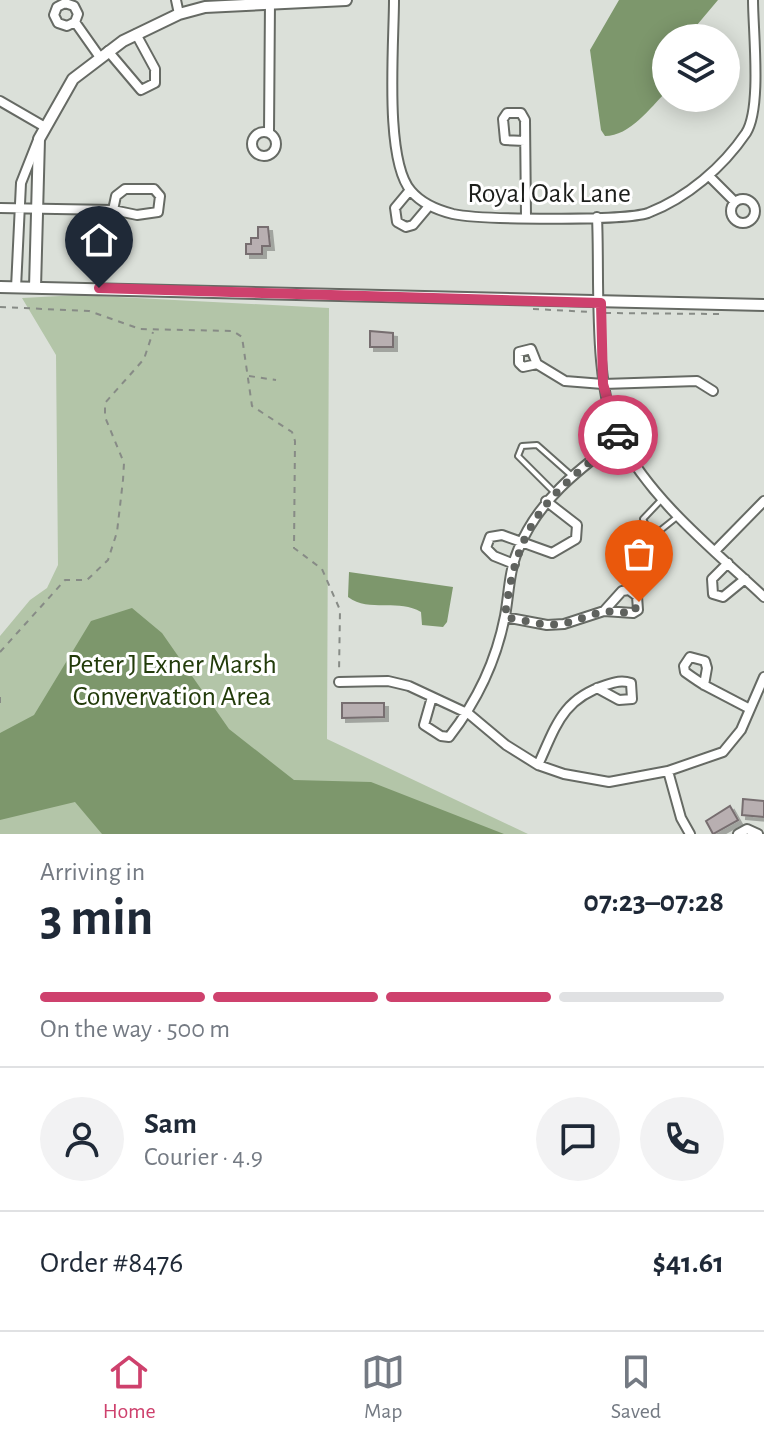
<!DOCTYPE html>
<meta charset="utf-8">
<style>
:root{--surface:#fff;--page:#f2f2f3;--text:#1f2937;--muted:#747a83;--line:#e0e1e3;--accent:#ce416d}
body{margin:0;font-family:"Alegreya Sans",sans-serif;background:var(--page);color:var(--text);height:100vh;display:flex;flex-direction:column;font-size:30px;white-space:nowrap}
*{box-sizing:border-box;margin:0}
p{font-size:26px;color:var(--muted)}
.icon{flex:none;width:44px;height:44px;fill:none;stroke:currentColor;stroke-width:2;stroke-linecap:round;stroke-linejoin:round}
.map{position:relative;height:834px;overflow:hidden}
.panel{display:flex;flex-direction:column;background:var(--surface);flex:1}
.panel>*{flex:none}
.fabs{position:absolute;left:652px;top:24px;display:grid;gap:16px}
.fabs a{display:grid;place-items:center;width:88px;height:88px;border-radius:50%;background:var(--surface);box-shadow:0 4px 20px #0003;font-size:40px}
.pin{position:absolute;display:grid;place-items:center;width:68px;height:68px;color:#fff;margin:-82px -34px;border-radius:50% 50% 50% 0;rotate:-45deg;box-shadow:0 0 8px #0007}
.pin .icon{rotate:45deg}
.courier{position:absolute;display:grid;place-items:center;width:80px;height:80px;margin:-40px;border:6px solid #ce416d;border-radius:50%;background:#fff;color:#222;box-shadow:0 2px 10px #0007}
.headline em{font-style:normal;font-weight:700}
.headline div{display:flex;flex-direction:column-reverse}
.headline{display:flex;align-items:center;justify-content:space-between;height:136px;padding:0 40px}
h1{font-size:52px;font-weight:700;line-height:60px}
.bar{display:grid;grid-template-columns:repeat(4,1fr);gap:12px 8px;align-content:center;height:96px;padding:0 40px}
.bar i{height:10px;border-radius:6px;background:var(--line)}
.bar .on{background:var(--accent)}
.bar p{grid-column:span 4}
.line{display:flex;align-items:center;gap:20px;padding:0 40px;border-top:2px solid var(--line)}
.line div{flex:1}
.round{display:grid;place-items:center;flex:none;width:84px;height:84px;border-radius:42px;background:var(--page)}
.menu{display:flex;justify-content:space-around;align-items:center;height:112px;border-top:2px solid var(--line);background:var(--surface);font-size:22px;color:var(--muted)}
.menu a{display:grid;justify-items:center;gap:4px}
.menu .on{color:var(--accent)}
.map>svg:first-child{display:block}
.green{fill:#b3c5a8}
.water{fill:#7d976c}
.building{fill:#b8afb1;stroke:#776e70;stroke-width:2;filter:url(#shadow)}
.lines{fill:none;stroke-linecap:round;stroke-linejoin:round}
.service-casing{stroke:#666a64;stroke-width:8}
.minor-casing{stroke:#666a64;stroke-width:12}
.tertiary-casing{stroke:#666a64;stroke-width:14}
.path{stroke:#878b86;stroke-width:2;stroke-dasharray:6 6;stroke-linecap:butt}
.service{stroke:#fff;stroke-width:4}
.minor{stroke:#fff;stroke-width:8}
.tertiary{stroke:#fff;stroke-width:10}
.done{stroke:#5f625e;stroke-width:8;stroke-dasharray:0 14.4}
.route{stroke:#ce416d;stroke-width:10}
.labels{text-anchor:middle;stroke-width:6;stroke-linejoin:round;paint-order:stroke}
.street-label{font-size:28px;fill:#1c1e1b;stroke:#fff}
.park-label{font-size:28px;fill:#223b0a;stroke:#fff}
</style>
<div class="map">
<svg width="764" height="834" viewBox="0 0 764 834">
<defs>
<filter id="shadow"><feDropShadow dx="4" dy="4" stdDeviation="0" flood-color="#0004"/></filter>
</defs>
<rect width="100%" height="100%" fill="#dbe0d9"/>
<!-- green -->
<path class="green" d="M79,295l250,13 -2,431 201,95h-528v-198l30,-36 17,-12 11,-23 -2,-210 -34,-57z"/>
<!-- water -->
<path class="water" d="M619,0h99l-32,38h-20v54c-16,16 -36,44 -61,44l-4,-6 -11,-80z
M349,572l104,15 -6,35 -4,5 -21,-2 -1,-13c-24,-14 -51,1 -73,-15z
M132,608l30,25 67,96 65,51 77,2 133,52h-402l-27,-32 -75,18v-87l34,-18 57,-94z"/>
<!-- building -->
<path class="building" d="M258,227h10l2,19h-8v8h-16v-10h5v-6h7z
M370,331l23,2v14h-23z
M342,703h42v14l-42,1z
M743,799l21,2v16l-22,-2z
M730,806l8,14 -25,14 -7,-13z"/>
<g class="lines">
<defs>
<path id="service" d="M554,492l-36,-36 4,-10 15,-1 35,31
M662,499l-19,20 5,10 9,4 20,-16"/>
<path id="minor" d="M176,0l3,14
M394,0c0,44 -10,160 17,191 11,13 26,19 42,23 27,6 171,7 195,-1 39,-15 75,-46 98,-80 16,-25 7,-102 7,-133
M75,22l-8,4 -9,-3 -4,-8 3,-8 8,-4 9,3 4,8 -3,8 24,34
M108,51l33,39 14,-7v-14l-19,-35
M0,101l45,26
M252 144a12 12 0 1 1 24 0a12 12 0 1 1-24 0Z
M269,132l1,-131
M525,141l-20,-1 -2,-21 4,-6h14l4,7 1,97
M709,176l26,26
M410,190l-15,18 2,14 9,5 7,-2 16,-19
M731 211a12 12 0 1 1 24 0a12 12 0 1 1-24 0Z
M0,208l113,2 24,5 21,-3 2,-16 -6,-7h-29l-9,7 -3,14
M597,217c3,62 -5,170 23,223 33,62 94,110 144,157
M16,288l5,-105 17,-43
M537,364l-14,3 -4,-4v-11l12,-3 6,15 28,17 38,3 94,-3 16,10
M715,551l49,-50
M728,563l-16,16 1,15 10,3 22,-18
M514,564l-20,-8 -8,-8 4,-11 12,-2 50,18 24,-14 1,-14 -31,-24
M505,617l42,8 17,-1 40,-13 29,2 5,-3 -1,-14 -8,-6 -7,1 -18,20
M339,682l49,-1 21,5 60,28 37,31 32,20 26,9 45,8 59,-11 55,-19 18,-22 23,-53
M704,685l3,-17 -2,-7 -15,-4 -6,9 1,6c7,5 14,10 21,14l44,23
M432,697l-8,28 17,11 8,1c29,-37 47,-75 56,-121 4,-22 4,-45 13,-66 20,-50 60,-80 101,-111
M538,765c18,-39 24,-66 68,-80 9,-3 16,-5 25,-2l1,16 -13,1 -22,-12
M668,771l13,47 9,16
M738,834l9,-5 11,5"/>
<path id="tertiary" d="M0,287l764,18
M35,288l4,-149 34,-60 50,-38 56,-27 26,-7 141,-7"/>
</defs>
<!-- service casing -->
<use href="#service" class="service-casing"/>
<!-- minor casing -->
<use href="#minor" class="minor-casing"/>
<!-- tertiary casing -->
<use href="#tertiary" class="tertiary-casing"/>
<!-- path -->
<path class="path" d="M0,307l89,4 51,18 93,2 9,6 10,69 40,26 3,9 -1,107 28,21 18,41 -1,63
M533,309l58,3
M605,313l114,1
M249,376l27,4
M0,652l65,-72h22l21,-20 9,-28 6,-52 1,-17 -19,-46v-14l39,-44 9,-27
M0,697v8"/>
<!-- service -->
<use href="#service" class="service"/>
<!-- minor -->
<use href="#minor" class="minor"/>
<!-- tertiary -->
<use href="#tertiary" class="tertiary"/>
</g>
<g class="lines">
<!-- done -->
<path class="done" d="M618,435l1,4c-71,55 -103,84 -114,178l42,8 17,-1 40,-13 29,2 6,-11"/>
<!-- route -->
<path class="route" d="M99,288l502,15 2,81 15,51"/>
</g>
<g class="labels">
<!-- street labels -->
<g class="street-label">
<text x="549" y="202">Royal Oak Lane</text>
</g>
<!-- park labels -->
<g class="park-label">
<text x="172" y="673">Peter J Exner Marsh<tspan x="172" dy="32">Convervation Area</tspan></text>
</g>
</g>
</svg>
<div class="fabs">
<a><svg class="icon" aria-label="layers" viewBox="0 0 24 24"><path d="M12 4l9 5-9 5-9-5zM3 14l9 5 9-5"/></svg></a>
</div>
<div class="pin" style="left:639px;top:602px;background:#ea580c"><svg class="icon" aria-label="bag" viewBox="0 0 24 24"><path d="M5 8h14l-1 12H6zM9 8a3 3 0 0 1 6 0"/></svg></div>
<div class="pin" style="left:99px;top:288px;background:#1f2937"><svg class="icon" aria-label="home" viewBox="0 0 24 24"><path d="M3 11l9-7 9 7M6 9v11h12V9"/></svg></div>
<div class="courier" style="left:618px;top:435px"><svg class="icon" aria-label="car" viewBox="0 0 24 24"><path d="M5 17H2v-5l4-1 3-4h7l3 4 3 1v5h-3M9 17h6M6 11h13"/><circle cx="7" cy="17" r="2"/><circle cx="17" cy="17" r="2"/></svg></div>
</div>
<section class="panel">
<div class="headline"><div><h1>3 min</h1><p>Arriving in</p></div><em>07:23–07:28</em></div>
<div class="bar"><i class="on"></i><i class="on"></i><i class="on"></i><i></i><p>On the way · 500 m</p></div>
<div class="line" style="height:144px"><a class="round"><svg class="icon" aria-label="person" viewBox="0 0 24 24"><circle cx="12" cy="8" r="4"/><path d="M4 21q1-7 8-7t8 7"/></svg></a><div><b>Sam</b><p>Courier · 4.9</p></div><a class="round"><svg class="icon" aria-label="chat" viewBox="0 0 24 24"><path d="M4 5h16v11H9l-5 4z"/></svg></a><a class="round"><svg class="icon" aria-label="phone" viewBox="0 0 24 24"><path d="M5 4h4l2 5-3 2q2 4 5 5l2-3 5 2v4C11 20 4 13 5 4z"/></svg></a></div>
<div class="line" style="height:104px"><div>Order #8476</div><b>$41.61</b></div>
</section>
<nav class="menu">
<a class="on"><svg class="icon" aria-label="home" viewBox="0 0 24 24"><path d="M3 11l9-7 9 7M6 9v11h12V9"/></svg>Home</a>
<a><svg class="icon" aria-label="map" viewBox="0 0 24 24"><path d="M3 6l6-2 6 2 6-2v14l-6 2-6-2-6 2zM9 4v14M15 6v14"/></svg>Map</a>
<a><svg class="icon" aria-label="saved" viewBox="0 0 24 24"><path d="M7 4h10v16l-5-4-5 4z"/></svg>Saved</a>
</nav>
